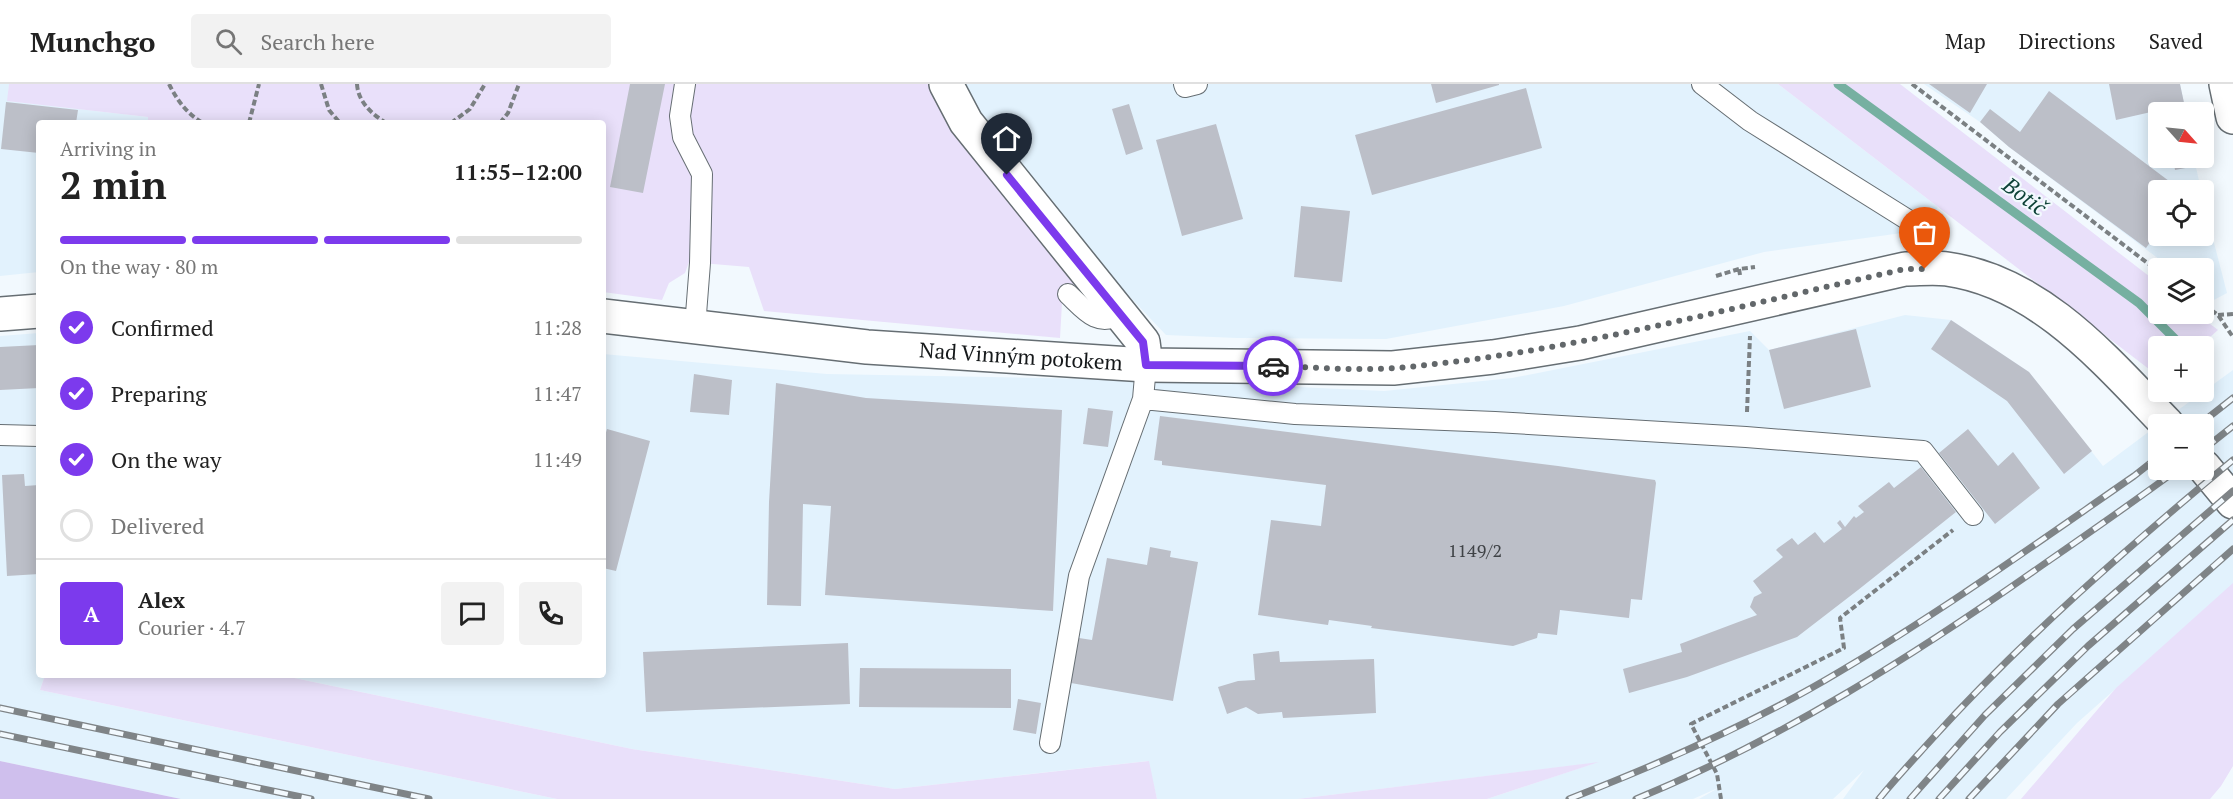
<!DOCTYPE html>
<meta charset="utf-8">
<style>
:root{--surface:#fff;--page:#f2f2f2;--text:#222;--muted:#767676;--line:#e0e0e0;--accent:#7c3aed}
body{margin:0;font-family:"PT Serif",serif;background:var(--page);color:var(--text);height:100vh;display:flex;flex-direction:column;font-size:22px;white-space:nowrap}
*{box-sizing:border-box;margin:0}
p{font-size:20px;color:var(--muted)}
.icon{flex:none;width:33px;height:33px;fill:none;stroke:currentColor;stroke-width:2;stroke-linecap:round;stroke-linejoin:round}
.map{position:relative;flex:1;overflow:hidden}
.drawer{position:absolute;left:36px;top:36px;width:570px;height:558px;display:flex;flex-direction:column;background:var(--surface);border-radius:6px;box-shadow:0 3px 15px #0003}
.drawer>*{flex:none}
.needle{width:39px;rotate:117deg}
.tools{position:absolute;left:2148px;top:18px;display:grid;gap:12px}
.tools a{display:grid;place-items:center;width:66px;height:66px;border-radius:6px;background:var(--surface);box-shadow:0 3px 15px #0003;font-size:30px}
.pin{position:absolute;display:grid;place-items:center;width:51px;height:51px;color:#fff;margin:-62px -26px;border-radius:50% 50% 50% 0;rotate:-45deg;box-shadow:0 0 6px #0007}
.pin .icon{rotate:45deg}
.courier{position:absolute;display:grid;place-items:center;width:60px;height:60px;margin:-30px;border:4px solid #7c3aed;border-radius:50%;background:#fff;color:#222;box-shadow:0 2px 8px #0007}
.summary em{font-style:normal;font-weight:800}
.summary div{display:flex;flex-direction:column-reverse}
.summary{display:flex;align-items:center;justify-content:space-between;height:102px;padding:0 24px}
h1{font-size:39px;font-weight:800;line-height:45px}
.bar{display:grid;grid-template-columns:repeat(4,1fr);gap:9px 6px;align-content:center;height:72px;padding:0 24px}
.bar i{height:8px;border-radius:4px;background:var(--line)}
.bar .active{background:var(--accent)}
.bar p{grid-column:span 4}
.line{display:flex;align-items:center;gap:15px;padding:0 24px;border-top:2px solid var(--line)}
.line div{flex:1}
.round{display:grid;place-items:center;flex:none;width:63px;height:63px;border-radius:6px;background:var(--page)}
ol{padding:0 24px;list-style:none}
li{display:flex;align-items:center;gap:18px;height:66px}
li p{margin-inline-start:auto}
li .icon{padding:6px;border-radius:50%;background:var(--accent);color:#fff;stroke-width:4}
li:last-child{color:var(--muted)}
li i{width:33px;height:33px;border:3px solid var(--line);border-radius:50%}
header{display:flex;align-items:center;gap:36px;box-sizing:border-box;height:84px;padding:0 30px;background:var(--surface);border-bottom:2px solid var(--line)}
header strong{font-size:28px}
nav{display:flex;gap:33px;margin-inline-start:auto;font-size:21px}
.search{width:420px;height:54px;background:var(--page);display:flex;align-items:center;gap:15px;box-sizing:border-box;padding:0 21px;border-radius:6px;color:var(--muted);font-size:22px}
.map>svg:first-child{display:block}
.built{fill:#e2f2fd}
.green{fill:#e9e0fa}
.forest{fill:#cfbfed}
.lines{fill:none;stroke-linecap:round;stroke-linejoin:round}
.stream{stroke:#76b0a1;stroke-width:9}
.building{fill:#bcbfc8}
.service-casing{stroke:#666e73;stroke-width:22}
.minor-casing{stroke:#666e73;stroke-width:36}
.tertiary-casing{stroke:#666e73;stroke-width:36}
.path{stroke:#7b8083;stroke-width:4;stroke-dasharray:6 3;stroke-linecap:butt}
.service{stroke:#fff;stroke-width:20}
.minor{stroke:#fff;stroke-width:33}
.tertiary{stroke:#fff;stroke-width:33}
.rail-casing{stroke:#7f8487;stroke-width:7}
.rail{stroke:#f2f9fe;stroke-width:4.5;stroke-dasharray:14;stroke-linecap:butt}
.done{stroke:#62676a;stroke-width:6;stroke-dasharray:0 10.8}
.route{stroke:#7c3aed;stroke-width:8}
.labels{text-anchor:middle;stroke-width:4.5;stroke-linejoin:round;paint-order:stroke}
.number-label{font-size:18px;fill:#3f4246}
.street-label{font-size:21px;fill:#15181a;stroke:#f2f9fe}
.water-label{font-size:22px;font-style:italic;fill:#0e4238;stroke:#f2f9fe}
</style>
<header>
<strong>Munchgo</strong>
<div class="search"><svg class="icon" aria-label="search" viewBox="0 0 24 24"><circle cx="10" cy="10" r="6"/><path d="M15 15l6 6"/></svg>Search here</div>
<nav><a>Map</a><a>Directions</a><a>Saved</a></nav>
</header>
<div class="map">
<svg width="2233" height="715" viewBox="0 0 2233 715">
<rect width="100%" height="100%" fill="#f2f9fe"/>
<!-- built -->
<path class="built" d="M0,0h9l-1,17 140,16v6h-109v149l-39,4z
M956,0h822l160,123 -14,23 -160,22 -200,54 -178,33 -149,-1 -71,-3 -112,-118z
M1924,0h256l6,28h-28v46h36l7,32h-43v46h46v-32l23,89 -15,8 -8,-7v-26h-33l-162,-121 -29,-25z
M1905,231l46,5 78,52 74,94 55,-41v45h46v-46h-45l74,-54v219l-104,88 -52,46 -71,76h-163l21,-29 -31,29h-134l21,-12 -27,12h-206l108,-36 -298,36h-140l-9,-38 -253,28 -263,-40 -352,-74h323v-321l224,20 318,6 239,11 128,-13 238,-47 19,19z
M39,249v342h6l-5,15 517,109h-376l-181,-38v-425z"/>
<!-- green -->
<path class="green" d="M9,0h920l7,14 17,23 122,164 -13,18 -2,35 -296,-27 -15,-44 -60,-5 -4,11 -16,10 -7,17 -59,-8v-169h-455v-6l-141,-16z
M1778,0h122l258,199v31h39l21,16 -18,16h-42v30z
M2233,499v183l-12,20 -11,13h-189l95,-111z
M45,591h235l352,74 263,40 254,-28 8,38h-600l-517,-109z
M1599,678l-112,37h-190z"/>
<!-- forest -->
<path class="forest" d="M0,677l181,38h-181z"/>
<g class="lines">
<!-- stream -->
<path class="stream" d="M1838,0l301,219 43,43
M2204,285l4,5"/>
</g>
<!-- building -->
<path class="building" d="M630,0h35l-22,109 -33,-6z
M1431,0h68v1l-63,18z
M1929,0h58l-17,29z
M2109,0h71l6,28h-28v24h-2l-5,-24 -35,8z
M1526,4l16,60 -170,47 -17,-60z
M2049,7l132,99h-23v41l-12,17 -137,-101 -29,-25 10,-13 30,23z
M6,18l72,8 -2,13h-37v30l-38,-4z
M1129,20l14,45 -17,6 -14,-46z
M1216,40l27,95 -61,17 -26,-96z
M2173,74h21l2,8 -21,4z
M1301,122l49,5 -8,71 -48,-5z
M1951,236l78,52 63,79 -28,23 -57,-73 -76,-52z
M1856,245l15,58 -87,22 -15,-59z
M39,261v43l-39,2v-43z
M694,290l38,6 -3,35 -39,-3z
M776,299l90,15 196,12 -9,201 -228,-16 6,-89 -28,-2 -2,102 -34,-1 2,-103z
M1088,324l25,3 -5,36 -25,-3z
M1160,332l398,50 97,14 1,3 -14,117 -11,-1 -2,19 -69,-8 -3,25 -19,-2 -1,5 -24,8 -142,-18 1,-2 -43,-6 -1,5 -70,-10 13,-95 50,6 5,-41 -164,-20v-4l-8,-1z
M607,345l43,12 -34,130 -13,-3v-125z
M1968,345l30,37 15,-14 27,36 -45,36 -56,-71z
M1921,383l35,45 -98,78 -61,47 -110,40 -58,16 -6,-24 59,-17 -2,-8 77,-29 -7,-8 4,-10 8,-4 -9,-12 30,-24 -7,-7 2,-2 14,-10 6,7 17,-13 9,11 18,-14 -5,-6 3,-3 5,7 9,-11 2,2 8,-6 -6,-6 31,-24 5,6z
M24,390l1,12 14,-1v89l-32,2 -5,-101z
M1150,463l21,4 -1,6 28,5 -25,139 -102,-18 8,-45 13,2 15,-82 40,7z
M848,559l2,61 -204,8 -3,-60z
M1279,567l1,11 94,-3 2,54 -93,5 -1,-6 -24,2 -12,-7 -19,7 -9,-27 20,-6 17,-1 -2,-26z
M860,584l151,1v39l-152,-1z
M1018,615l23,4 -5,31 -23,-4z"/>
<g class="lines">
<defs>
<path id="service" d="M685,0l-5,32 3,21 19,37 -2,89 -5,64
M1184,0l1,3 12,-3
M1702,0l48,37 174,109 11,9
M1068,210c16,15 29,34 52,20
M1146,281l-3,34 152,15 200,8 251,15 177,14 50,64
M0,351l39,1
M1050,659l29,-167 64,-177"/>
<path id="minor" d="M946,0l20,38 177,220 3,23"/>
<g id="tertiary">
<path d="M2226,0l7,33"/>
<path d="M0,230l39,-3"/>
<path id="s1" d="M603,232l264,31 279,18 247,3 100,-11 87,-14 325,-74c14,0 28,-2 42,0 93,13 159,92 220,155"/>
<path d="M2204,383l29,35"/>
</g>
</defs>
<!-- service casing -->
<use href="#service" class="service-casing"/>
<!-- minor casing -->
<use href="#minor" class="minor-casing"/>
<!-- tertiary casing -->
<use href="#tertiary" class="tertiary-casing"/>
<!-- path -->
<path class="path" d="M169,0c8,16 18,30 34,39
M321,0l8,26 11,13
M357,0c1,18 15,30 29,39
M1912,0l246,187
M249,39l10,-39
M451,39l19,-14 15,-25
M500,39l8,-10 11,-29
M1740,191l-1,-6 16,-2
M1716,192l23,-7
M2204,221l14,10 15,22
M2218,231l15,-1
M1747,328l3,-76
M1721,715l-4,-25 -26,-50 153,-76 -4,-30 113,-88"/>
<!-- service -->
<use href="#service" class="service"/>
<!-- minor -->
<use href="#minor" class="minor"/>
<!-- tertiary -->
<use href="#tertiary" class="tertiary"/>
<defs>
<path id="rail" d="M2200,340l33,-26
M2204,365l29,-23
M0,624l429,91
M0,650l311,65
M1569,715c93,-36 185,-76 270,-127 102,-60 198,-129 295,-196l24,-19
M1636,715c146,-60 279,-144 408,-235 45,-31 89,-62 133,-94
M1879,715c17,-21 36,-41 54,-61 92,-101 195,-191 300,-278
M1910,715l75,-84 88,-86 160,-138
M1939,715l61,-67 88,-86 145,-126
M1969,715l89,-95 175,-155"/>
</defs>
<!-- rail casing -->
<use href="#rail" class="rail-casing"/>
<!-- rail -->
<use href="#rail" class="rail"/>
</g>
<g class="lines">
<!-- done -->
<path class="done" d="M1273,282c40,1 82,5 123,2 173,-15 341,-62 509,-99h20"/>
<!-- route -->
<path class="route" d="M1007,91l136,167 3,23 127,1"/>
</g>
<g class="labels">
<!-- number labels -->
<g class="number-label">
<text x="1475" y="473">1149/2</text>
</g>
<!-- street labels -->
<g class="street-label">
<text dy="7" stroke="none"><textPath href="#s1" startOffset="420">Nad Vinným potokem</textPath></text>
</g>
<!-- water labels -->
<g class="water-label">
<text transform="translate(2025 112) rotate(36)" y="8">Botič</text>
</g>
</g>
</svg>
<div class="tools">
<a><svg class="needle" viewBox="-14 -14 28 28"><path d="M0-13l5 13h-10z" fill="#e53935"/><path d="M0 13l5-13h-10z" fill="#767676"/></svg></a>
<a><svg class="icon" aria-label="locate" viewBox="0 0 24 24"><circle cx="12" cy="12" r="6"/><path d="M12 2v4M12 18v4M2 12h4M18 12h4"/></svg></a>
<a><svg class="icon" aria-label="layers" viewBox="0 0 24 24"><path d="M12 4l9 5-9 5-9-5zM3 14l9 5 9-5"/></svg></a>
<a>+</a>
<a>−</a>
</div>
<div class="pin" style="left:1925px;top:185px;background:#ea580c"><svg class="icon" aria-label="bag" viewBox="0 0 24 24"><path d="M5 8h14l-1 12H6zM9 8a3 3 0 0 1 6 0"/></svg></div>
<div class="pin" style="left:1007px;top:91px;background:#1f2937"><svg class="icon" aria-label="home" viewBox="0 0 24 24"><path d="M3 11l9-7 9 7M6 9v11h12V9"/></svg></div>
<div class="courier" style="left:1273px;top:282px"><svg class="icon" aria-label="car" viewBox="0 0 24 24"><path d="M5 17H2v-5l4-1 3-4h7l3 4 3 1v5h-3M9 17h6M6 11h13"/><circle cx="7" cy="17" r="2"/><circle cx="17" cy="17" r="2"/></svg></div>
<section class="drawer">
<div class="summary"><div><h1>2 min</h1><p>Arriving in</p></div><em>11:55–12:00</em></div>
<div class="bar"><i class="active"></i><i class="active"></i><i class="active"></i><i></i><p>On the way · 80 m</p></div>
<ol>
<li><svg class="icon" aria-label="check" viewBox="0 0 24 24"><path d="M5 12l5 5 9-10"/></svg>Confirmed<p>11:28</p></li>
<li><svg class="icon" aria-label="check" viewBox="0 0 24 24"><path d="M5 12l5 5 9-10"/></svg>Preparing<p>11:47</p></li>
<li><svg class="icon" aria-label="check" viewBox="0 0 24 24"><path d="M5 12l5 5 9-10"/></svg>On the way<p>11:49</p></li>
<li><i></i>Delivered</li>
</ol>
<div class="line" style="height:108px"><b class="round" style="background:var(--accent);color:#fff">A</b><div><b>Alex</b><p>Courier · 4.7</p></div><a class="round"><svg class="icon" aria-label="chat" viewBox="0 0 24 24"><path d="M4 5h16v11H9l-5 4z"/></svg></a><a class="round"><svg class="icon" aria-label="phone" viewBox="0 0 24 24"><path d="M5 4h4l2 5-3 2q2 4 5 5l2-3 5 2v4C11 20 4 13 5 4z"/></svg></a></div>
</section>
</div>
